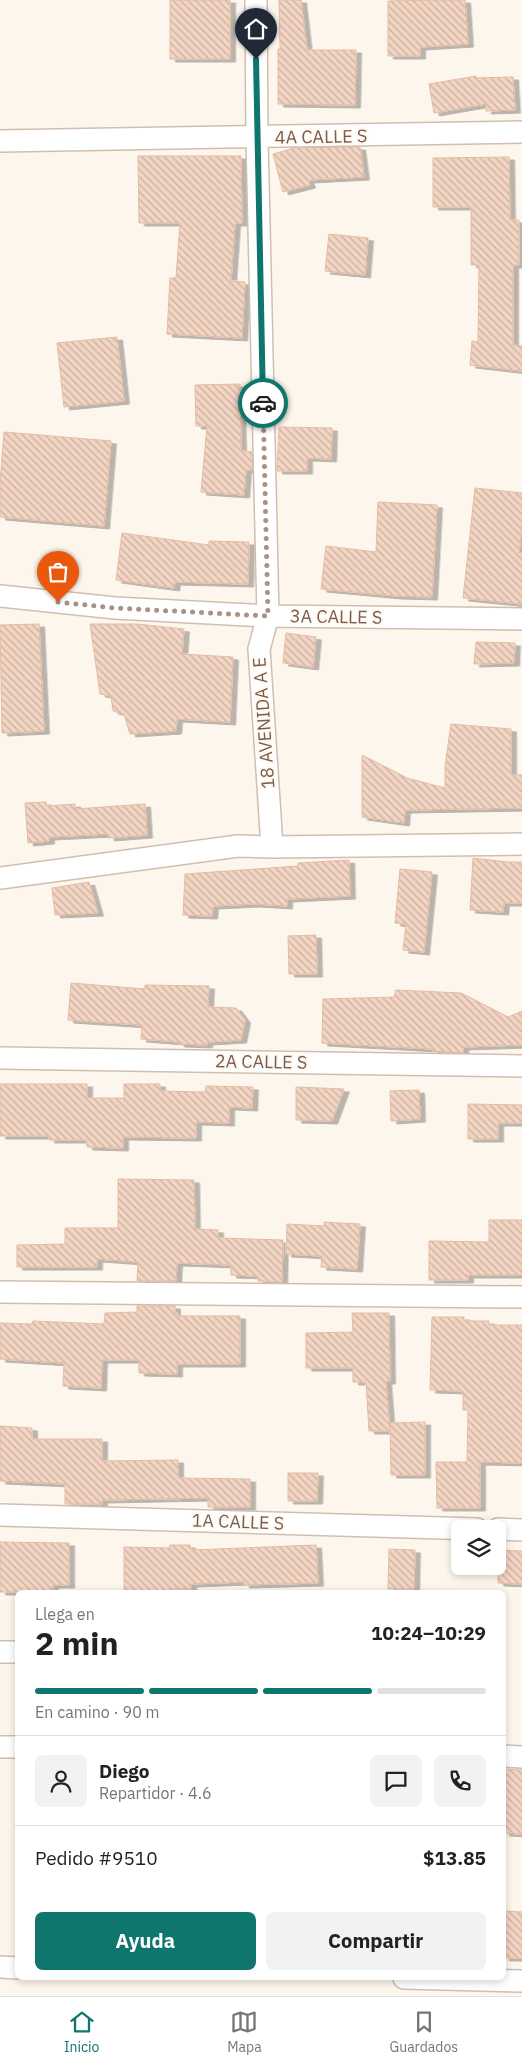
<!DOCTYPE html>
<html lang="es">
<meta charset="utf-8">
<style>
:root{--surface:#fff;--page:#f2f2f2;--text:#222;--muted:#767676;--line:#e0e0e0;--accent:#0f766e}
body{margin:0;font-family:"IBM Plex Sans",sans-serif;background:var(--page);color:var(--text);height:100vh;display:flex;flex-direction:column;font-size:19px;white-space:nowrap}
*{box-sizing:border-box;margin:0}
p{font-size:16px;color:var(--muted)}
.icon{flex:none;width:28px;height:28px;fill:none;stroke:currentColor;stroke-width:2;stroke-linecap:round;stroke-linejoin:round}
.map{position:relative;flex:1;overflow:hidden}
.sheet{position:absolute;left:15px;top:1590px;width:491px;height:390px;display:flex;flex-direction:column;background:var(--surface);border-radius:8px;box-shadow:0 2px 8px #0003}
.sheet>*{flex:none}
.controls{position:absolute;left:451px;top:1520px;display:grid;gap:10px}
.controls a{display:grid;place-items:center;width:55px;height:55px;border-radius:8px;background:var(--surface);box-shadow:0 2px 8px #0003;font-size:25px}
.pin{position:absolute;display:grid;place-items:center;width:42px;height:42px;color:#fff;margin:-51px -21px;border-radius:50% 50% 50% 0;rotate:-45deg;box-shadow:0 0 5px #0007}
.pin .icon{rotate:45deg}
.courier{position:absolute;display:grid;place-items:center;width:50px;height:50px;margin:-25px;border:4px solid #0f766e;border-radius:50%;background:#fff;color:#222;box-shadow:0 1px 6px #0007}
.summary em{font-style:normal;font-weight:700}
.summary div{display:flex;flex-direction:column-reverse}
.summary{display:flex;align-items:center;justify-content:space-between;height:85px;padding:0 20px}
h1{font-size:32px;font-weight:700;line-height:38px}
.bar{display:grid;grid-template-columns:repeat(4,1fr);gap:8px 5px;align-content:center;height:60px;padding:0 20px}
.bar i{height:6px;border-radius:4px;background:var(--line)}
.bar .current{background:var(--accent)}
.bar p{grid-column:span 4}
.line{display:flex;align-items:center;gap:12px;padding:0 20px;border-top:1px solid var(--line)}
.line div{flex:1}
.round{display:grid;place-items:center;flex:none;width:52px;height:52px;border-radius:8px;background:var(--page)}
.primary-button{display:flex;gap:10px;margin-top:auto;padding:10px 20px}
.primary-button a{flex:1;height:58px;border-radius:8px;background:var(--accent);color:#fff;font-size:20px;font-weight:700;line-height:58px;text-align:center}
.primary-button a+a{background:var(--page);color:var(--text)}
.tabs{display:flex;justify-content:space-around;align-items:center;height:70px;border-top:1px solid var(--line);background:var(--surface);font-size:14px;color:var(--muted)}
.tabs a{display:grid;justify-items:center;gap:2px}
.tabs .current{color:var(--accent)}
.map>svg:first-child{display:block}
.building{fill:url(#building-back-hatch);stroke:#e6bba3;filter:url(#shadow)}
.lines{fill:none;stroke-linecap:round;stroke-linejoin:round}
.minor-casing{stroke:#d1beb0;stroke-width:24}
.minor{stroke:#fff;stroke-width:21}
.done{stroke:#a89285;stroke-width:5;stroke-dasharray:0 9}
.route{stroke:#0f766e;stroke-width:6}
.labels{text-anchor:middle;stroke-width:4.5;stroke-linejoin:round;paint-order:stroke}
.street-label{font-size:18px;fill:#7a5c4d;stroke:#fffaf3}
</style>
<div class="map">
<svg width="522" height="1996" viewBox="0 0 522 1996">
<defs>
<pattern id="building-back-hatch" width="6" height="6" patternUnits="userSpaceOnUse" patternTransform="scale(1.25)"><rect width="6" height="6" fill="#f3d5c3"/><path d="M-1 5l2 2M0 0l6 6M5-1l2 2" fill="none" stroke="#cab0a1"/></pattern>
<filter id="shadow"><feDropShadow dx="5.5" dy="3" stdDeviation="0" flood-color="#0004"/></filter>
</defs>
<rect width="100%" height="100%" fill="#fdf6ec"/>
<!-- building -->
<path class="building" d="M170,0h60v59h-60z
M279,0h22l6,50h49l-1,55 -77,-1v-55h2z
M438,0h27l3,44 -48,3v9h-32v-55z
M476,76v2l37,-1 2,33 -29,1v-7l-52,9 -5,-29z
M360,147l4,30 -56,3 2,5 -27,7 -10,-38 21,-6z
M138,156h103l1,67h-7l-4,58 14,1 -3,56 -75,-4 3,-56h6l4,-55h-41z
M509,157l1,63h9v45h-6v80l9,1v25l-52,-6 2,-24 6,1 1,-77h-8v-58h-38v-49z
M329,234l39,4 -3,37 -40,-4z
M117,337l7,64 -60,6 -7,-64z
M240,384l1,67 11,1v18h-6l-2,25 -43,-3 6,-66h-11l-1,-41z
M279,427l53,1 -1,31 -24,-1v13h-30z
M4,432l107,9 -7,85 -104,-9v-34z
M475,488l47,5v31l-3,29h3v51l-59,-6z
M378,502l59,3 -5,92 -36,-1 -75,-7 5,-43 50,6z
M122,533l87,12v-4l40,1 -1,42 -73,-2 -1,6 -58,-8z
M39,624l5,107 -42,2 -2,-108z
M90,624h47l47,5 -2,25 51,3 -3,65 -53,-3 -1,12 -46,3 -6,-20 -11,-3 -2,-15 -11,-2z
M286,633l30,4 -3,30 -30,-4z
M476,642l39,1 -1,20 -40,1z
M451,724l60,5v46h11v33l-117,2 -1,13 -42,-6v-62l45,23 38,10v-22z
M46,802l1,4 28,-2v5l70,-5 2,31 -38,3 -1,-4 -59,3v4l-21,2 -3,-40z
M473,858l35,4h14v41h-18l-1,9 -33,-2z
M349,860l1,36 -63,3v7l-33,-2 -41,2 -1,10 -29,-1 2,-41 113,-8v-3z
M400,869l32,3 -8,80 -21,-2 3,-26 -11,-1z
M89,882l9,31 -43,2 -3,-27z
M316,935l1,39h-28l-1,-38z
M71,983l74,6v-4l64,1 -1,21 28,1 9,12 -4,20 -34,2v3l-28,-1v-2l-38,-3 1,-14 -74,-5z
M396,990l65,3 47,24 14,-6v34l-59,2v6l-30,-2v-2l-111,-6 1,-44 71,-2z
M0,1084h87v14h37v-14h36v7l45,1 1,-6 47,1 -1,21 -23,-1v16l-33,-1v16l-73,-1v11l-36,-1v-7h-38v-4h-49z
M296,1087l48,2 -12,32 -36,-1z
M419,1090l1,29 -29,2 -1,-30z
M468,1104l54,1v18h-24v16h-30z
M118,1179l76,1 1,49 23,1v8l65,2 -1,42 -24,-1v-5l-27,-1v-10l-54,-2 -1,18h-39l1,-19 -41,-3v8h-80v-22l48,-1v-16h53z
M489,1220h33v55h-54v5h-39v-39l60,1z
M324,1222l36,2 -3,45 -36,-2 1,-11 -36,-2 1,-30 37,2z
M137,1306h38v7h3v3h62v48h-63v10l-38,-1v-13h-37l-1,28 -38,-2 1,-23 -64,-4v-36l32,1 1,-3 71,3 1,-11 32,-1z
M352,1313h37l1,68h-4l4,50h-21l-3,-49h-13v-14h-47v-35l47,-1z
M432,1317h32v4h25v4h33v138l-42,-1v46h-43l-1,-46h31l1,-52h-5v-19l-33,-1z
M425,1422v53h-34l-1,-52z
M0,1426l32,2v11h70v22l76,-1v18l72,1v28h-42v-9l-106,2v4h-37v-20l-65,-3z
M288,1473h30l-1,28h-29z
M0,1542l69,1v42h-16v7h-53z
M170,1545h20l1,5 125,-5 2,38 -74,2v-3l-53,2v5h-22v3h-45v-45l45,1z
M389,1549l26,1 -1,39h-26z
M498,1550l24,1v33l-24,-1z
M504,1769l18,1v64l-18,-1z
M504,1911l18,1v46h-18z"/>
<g class="lines">
<defs>
<path id="minor" d="M256,0l1,138 11,478 -9,33 13,198
M0,141l522,-9
M0,596l115,12 153,8 254,3
M0,878l238,-32 34,1 250,-3
M0,1058l522,8
M0,1292l522,5
M0,1515l477,14
M498,1529l24,1
M0,1652h18
M0,1747h18
M504,1756l18,1
M0,1967l18,1
M404,1978l118,3"/>
</defs>
<!-- minor casing -->
<use href="#minor" class="minor-casing"/>
<!-- minor -->
<use href="#minor" class="minor"/>
</g>
<g class="lines">
<!-- done -->
<path class="done" d="M58,602l57,6 153,8 -5,-213"/>
<!-- route -->
<path class="route" d="M256,59l7,344"/>
</g>
<g class="labels">
<!-- street labels -->
<g class="street-label">
<text transform="translate(321 137) rotate(-1)" y="6">4A CALLE S</text>
<text transform="translate(336 617) rotate(1)" y="6">3A CALLE S</text>
<text transform="translate(264 723) rotate(-94)" y="6">18 AVENIDA A E</text>
<text transform="translate(261 1062) rotate(1)" y="6">2A CALLE S</text>
<text transform="translate(238 1522) rotate(2)" y="6">1A CALLE S</text>
</g>
</g>
</svg>
<div class="controls">
<a><svg class="icon" aria-label="layers" viewBox="0 0 24 24"><path d="M12 4l9 5-9 5-9-5zM3 14l9 5 9-5"/></svg></a>
</div>
<div class="pin" style="left:58px;top:602px;background:#ea580c"><svg class="icon" aria-label="bag" viewBox="0 0 24 24"><path d="M5 8h14l-1 12H6zM9 8a3 3 0 0 1 6 0"/></svg></div>
<div class="pin" style="left:256px;top:59px;background:#1f2937"><svg class="icon" aria-label="home" viewBox="0 0 24 24"><path d="M3 11l9-7 9 7M6 9v11h12V9"/></svg></div>
<div class="courier" style="left:263px;top:403px"><svg class="icon" aria-label="car" viewBox="0 0 24 24"><path d="M5 17H2v-5l4-1 3-4h7l3 4 3 1v5h-3M9 17h6M6 11h13"/><circle cx="7" cy="17" r="2"/><circle cx="17" cy="17" r="2"/></svg></div>
<section class="sheet">
<div class="summary"><div><h1>2 min</h1><p>Llega en</p></div><em>10:24–10:29</em></div>
<div class="bar"><i class="current"></i><i class="current"></i><i class="current"></i><i></i><p>En camino · 90 m</p></div>
<div class="line" style="height:90px"><a class="round"><svg class="icon" aria-label="person" viewBox="0 0 24 24"><circle cx="12" cy="8" r="4"/><path d="M4 21q1-7 8-7t8 7"/></svg></a><div><b>Diego</b><p>Repartidor · 4.6</p></div><a class="round"><svg class="icon" aria-label="chat" viewBox="0 0 24 24"><path d="M4 5h16v11H9l-5 4z"/></svg></a><a class="round"><svg class="icon" aria-label="phone" viewBox="0 0 24 24"><path d="M5 4h4l2 5-3 2q2 4 5 5l2-3 5 2v4C11 20 4 13 5 4z"/></svg></a></div>
<div class="line" style="height:65px"><div>Pedido #9510</div><b>$13.85</b></div>
<div class="primary-button"><a>Ayuda</a><a>Compartir</a></div>
</section>
</div>
<nav class="tabs">
<a class="current"><svg class="icon" aria-label="home" viewBox="0 0 24 24"><path d="M3 11l9-7 9 7M6 9v11h12V9"/></svg>Inicio</a>
<a><svg class="icon" aria-label="map" viewBox="0 0 24 24"><path d="M3 6l6-2 6 2 6-2v14l-6 2-6-2-6 2zM9 4v14M15 6v14"/></svg>Mapa</a>
<a><svg class="icon" aria-label="saved" viewBox="0 0 24 24"><path d="M7 4h10v16l-5-4-5 4z"/></svg>Guardados</a>
</nav>
